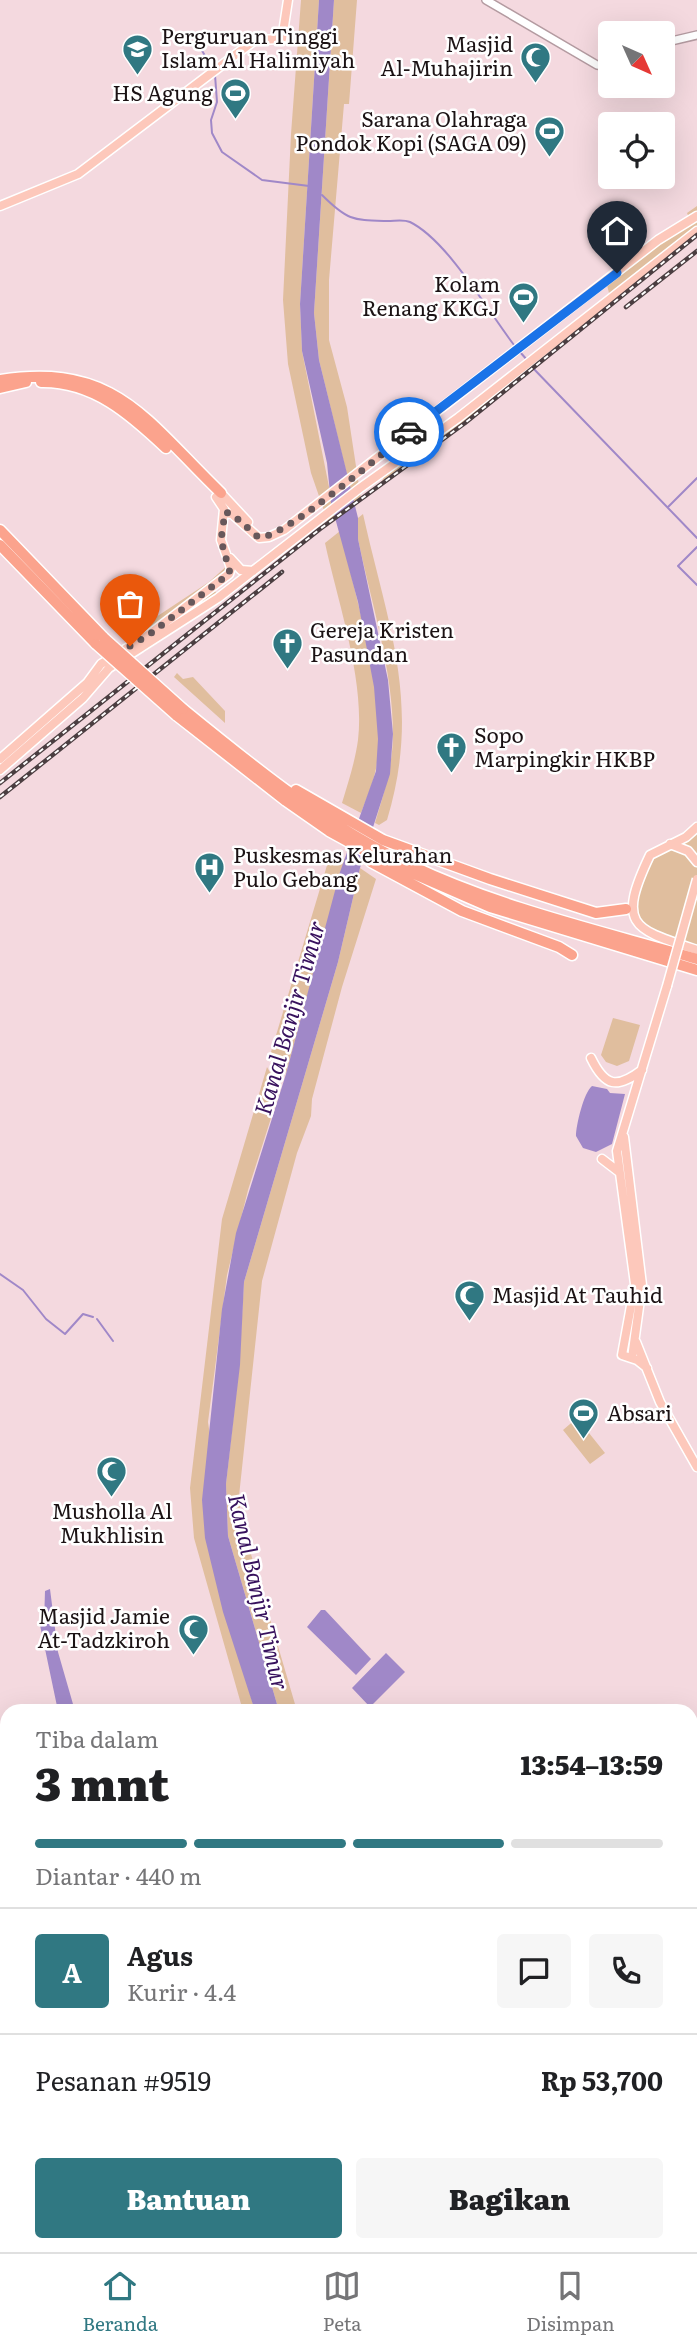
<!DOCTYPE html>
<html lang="id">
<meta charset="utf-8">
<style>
:root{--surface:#fff;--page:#f6f6f6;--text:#202124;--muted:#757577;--line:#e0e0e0;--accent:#307882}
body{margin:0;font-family:Literata,serif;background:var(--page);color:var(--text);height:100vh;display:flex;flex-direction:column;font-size:26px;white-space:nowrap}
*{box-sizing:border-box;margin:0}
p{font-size:23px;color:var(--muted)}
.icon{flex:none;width:38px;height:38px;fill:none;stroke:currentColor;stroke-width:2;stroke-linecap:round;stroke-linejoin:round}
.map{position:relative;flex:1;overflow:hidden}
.sheet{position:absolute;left:0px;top:1704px;width:698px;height:548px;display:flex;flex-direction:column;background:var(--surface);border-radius:21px 21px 0 0;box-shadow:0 7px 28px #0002}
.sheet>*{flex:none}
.needle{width:46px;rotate:135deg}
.fabs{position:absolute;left:598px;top:21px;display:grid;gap:14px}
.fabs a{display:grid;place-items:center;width:77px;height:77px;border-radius:7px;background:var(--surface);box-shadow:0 7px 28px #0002;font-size:35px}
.pin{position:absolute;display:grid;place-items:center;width:60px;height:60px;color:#fff;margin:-72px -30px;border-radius:50% 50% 50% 0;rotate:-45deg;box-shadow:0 0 7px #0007}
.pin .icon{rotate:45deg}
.courier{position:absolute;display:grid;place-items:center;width:70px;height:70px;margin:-35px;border:5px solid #1a73e8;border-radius:50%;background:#fff;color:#222;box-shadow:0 2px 9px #0007}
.summary em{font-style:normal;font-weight:800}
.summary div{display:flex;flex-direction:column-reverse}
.summary{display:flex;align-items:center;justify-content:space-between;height:119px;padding:0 35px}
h1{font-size:46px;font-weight:800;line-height:52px}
.bar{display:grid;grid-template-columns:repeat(4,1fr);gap:10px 7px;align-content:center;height:84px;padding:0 35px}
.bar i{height:9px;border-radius:5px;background:var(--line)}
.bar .on{background:var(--accent)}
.bar p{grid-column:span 4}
.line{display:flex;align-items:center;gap:18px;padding:0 35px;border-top:2px solid var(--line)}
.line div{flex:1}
.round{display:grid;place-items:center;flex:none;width:74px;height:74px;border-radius:7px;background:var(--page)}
.button{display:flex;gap:14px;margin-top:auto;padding:14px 35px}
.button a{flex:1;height:80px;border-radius:7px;background:var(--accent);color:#fff;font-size:28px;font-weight:800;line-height:80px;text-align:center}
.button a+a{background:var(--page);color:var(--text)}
.tab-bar{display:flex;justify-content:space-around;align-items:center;height:98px;border-top:2px solid var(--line);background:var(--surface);font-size:19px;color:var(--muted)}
.tab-bar a{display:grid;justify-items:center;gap:4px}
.tab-bar .on{color:var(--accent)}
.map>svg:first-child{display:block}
.green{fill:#e0be9e}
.water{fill:#a088c8}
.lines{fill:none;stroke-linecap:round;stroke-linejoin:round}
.stream{stroke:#a088c8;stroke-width:2}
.canal{stroke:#a088c8;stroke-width:4.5}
.secondary-casing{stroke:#b49ba1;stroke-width:10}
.primary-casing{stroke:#fff;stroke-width:11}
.motorway-casing{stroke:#fff;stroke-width:13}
.secondary{stroke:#fff;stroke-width:7}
.primary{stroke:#fdc8bb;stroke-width:8}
.motorway{stroke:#fba38d;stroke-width:10}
.rail-casing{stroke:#4b3e41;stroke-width:4.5}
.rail{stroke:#fff;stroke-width:2;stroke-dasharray:5;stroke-linecap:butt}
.primary-bridge-casing{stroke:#fff;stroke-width:11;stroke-linecap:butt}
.motorway-bridge-casing{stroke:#fff;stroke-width:13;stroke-linecap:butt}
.primary-bridge{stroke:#fdc8bb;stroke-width:8}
.motorway-bridge{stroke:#fba38d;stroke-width:10}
.done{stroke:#67585b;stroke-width:7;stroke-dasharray:0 12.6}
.route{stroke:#1a73e8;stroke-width:9}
.labels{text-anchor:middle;stroke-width:5;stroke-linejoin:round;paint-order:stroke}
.poi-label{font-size:21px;fill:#1b1214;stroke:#fff;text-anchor:start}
.water-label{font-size:23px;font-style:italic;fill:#37115d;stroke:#fff}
</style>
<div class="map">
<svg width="697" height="2252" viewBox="0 0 697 2252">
<rect width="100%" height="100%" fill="#f4d9df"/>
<!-- green -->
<path class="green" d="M301,0h18l-19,304 2,47 33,166 -7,5 -17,-49 -23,-109 -5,-64 8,-166z
M334,0h23l-8,104h-5l-15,176v60l18,67 14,92 -7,5 -35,-144 -5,-47z
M697,206v25l-51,41 -6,10 -186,149 -74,55 7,-16 235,-182 -13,5 -2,-8 10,-12 73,-53 -3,-7z
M363,514c25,112 59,190 24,306l-8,5 -4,-2c9,-30 18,-58 18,-89 0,-65 -22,-132 -35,-195v-21z
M340,531c15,61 50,182 35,242 -3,13 -9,27 -14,40l-19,-10c6,-20 13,-41 16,-63 7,-60 -20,-137 -33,-197z
M229,564l2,5 -18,18 5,10 2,-1v6l-76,50 -2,-3 7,-6 -11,-14 71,-47z
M177,673l6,6 10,-2 32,34v12l-51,-46z
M697,827v122l-51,-16 -13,-28 14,-44z
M331,852l14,7 -59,215 -15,-22z
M360,868l16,11 -34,108 -30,112 -1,17 -14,37 -35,128 -23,215 2,24 56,191h-18l-51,-175 -2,-52 13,-117 5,-85 94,-320z
M613,1018l27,7 -11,36 -12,5 -11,-4 -5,-7z
M267,1067l13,23 -32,100 -21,85 -19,147 36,251 11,38h-12l-49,-173 -4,-50 32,-269z
M577,1418l28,35 -15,11 -27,-34z"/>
<!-- water -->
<path class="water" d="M319,0h15l-20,313 5,47 39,158v21l30,141 5,54 -3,40 -30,94 -22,94 -94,320 -4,83 -14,119 2,52 51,175h-24l-32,-99 -18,-74 -3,-38 20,-191 14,-76 50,-159 54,-202 36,-101 2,-32 -4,-52 -16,-85 -27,-99 -4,-40 -25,-112 -2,-47z
M592,1086l15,3 3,4 15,1 -13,50 -16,8 -13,-4 -7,-12c0,-11 8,-44 16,-50z
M50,1589l8,63 17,59h-17l-18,-86 4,-1 1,-33z
M321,1610h4l46,49 -15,16 -49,-48z
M386,1653l19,19 -35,35 -18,-19z"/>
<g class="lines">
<!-- stream -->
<path class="stream" d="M196,41l16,26
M215,75l2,27 -6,18 1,13 10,19 40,28 47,6
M322,195c26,26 31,25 66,26 7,0 15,-2 22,1 37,18 78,89 104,123
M520,352l8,9
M531,366l166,172
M668,507l29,-29
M697,547l-19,19 19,19
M0,1274l23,16 23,29 19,15 18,-20 10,3
M97,1319l16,22
M639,2245l4,7"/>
<!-- canal -->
<path class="canal" d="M0,2118l7,7
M99,2245l6,7"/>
<defs>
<path id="secondary" d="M486,0l111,65 14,2
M663,43l34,-8"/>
<path id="primary" d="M0,206l78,-32 177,-134 27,-1 6,-39
M224,513l8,1 27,24 10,-1 15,-7 374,-290 39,-24
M230,558l11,12 12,1
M0,759l87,-76 14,-19 49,-30 79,-60 2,-6 -10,-28 3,-31 -8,-12 5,-4 27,29
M0,770l83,-72 26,-30 109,-70 142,-110 98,-70 239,-187
M697,827l-11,10 -36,18c-34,71 -17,74 47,95
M670,844l18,7 9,11
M591,1058c14,29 26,31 51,12
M624,1137l18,148 -10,73
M602,1159l17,13
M636,1342l24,60 37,65
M647,1368l-10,-8 -15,-5 13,-71 -18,-133 50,-165"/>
<path id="motorway" d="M0,380c116,-18 146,41 221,113
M41,382c52,-1 89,32 125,66
M0,388l26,-6
M0,530l104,108
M0,545l96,99
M183,709c71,58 143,117 227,156 90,43 191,66 287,94
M176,715l110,86 43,30 53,29 108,47 207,63
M296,790l87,50 107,39 106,34 30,-4
M371,862l91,49 97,36 13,8"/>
</defs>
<!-- secondary casing -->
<use href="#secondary" class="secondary-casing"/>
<!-- primary casing -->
<use href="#primary" class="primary-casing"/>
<!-- motorway casing -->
<use href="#motorway" class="motorway-casing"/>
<!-- secondary -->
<use href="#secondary" class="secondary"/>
<!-- primary -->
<use href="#primary" class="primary"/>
<!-- motorway -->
<use href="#motorway" class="motorway"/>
<defs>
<path id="rail" d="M626,307l71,-56
M0,783l320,-254 145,-106 232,-188
M0,797l282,-225"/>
</defs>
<!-- rail casing -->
<use href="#rail" class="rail-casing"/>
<!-- rail -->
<use href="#rail" class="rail"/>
<defs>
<path id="primary-bridge" d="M667,986l30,-107"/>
<path id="motorway-bridge" d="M104,638l79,71
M96,644l80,71"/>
</defs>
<!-- primary-bridge casing -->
<use href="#primary-bridge" class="primary-bridge-casing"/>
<!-- motorway-bridge casing -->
<use href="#motorway-bridge" class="motorway-bridge-casing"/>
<!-- primary-bridge -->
<use href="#primary-bridge" class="primary-bridge"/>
<!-- motorway-bridge -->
<use href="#motorway-bridge" class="motorway-bridge"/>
</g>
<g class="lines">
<!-- done -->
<path class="done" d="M130,646l20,-12 80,-61 -9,-33 4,-28 7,2 26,23c22,5 127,-86 151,-105"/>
<!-- route -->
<path class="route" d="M409,432l208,-159"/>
</g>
<!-- icons -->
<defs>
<symbol id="university-pin" viewBox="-11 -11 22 30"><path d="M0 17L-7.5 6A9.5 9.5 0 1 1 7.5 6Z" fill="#307882" stroke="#fff"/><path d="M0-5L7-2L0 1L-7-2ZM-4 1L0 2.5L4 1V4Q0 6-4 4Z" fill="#fff"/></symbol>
<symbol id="mosque-pin" viewBox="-11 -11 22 30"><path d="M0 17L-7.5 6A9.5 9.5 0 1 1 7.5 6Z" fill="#307882" stroke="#fff"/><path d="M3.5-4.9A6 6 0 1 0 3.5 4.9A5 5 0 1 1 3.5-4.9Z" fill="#fff"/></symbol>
<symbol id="stadium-pin" viewBox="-11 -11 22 30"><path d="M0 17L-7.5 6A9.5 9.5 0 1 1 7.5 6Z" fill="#307882" stroke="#fff"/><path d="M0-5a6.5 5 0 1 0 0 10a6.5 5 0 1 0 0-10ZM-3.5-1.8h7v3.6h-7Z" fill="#fff"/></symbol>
<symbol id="church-pin" viewBox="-11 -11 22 30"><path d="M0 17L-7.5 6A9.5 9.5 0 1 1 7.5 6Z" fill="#307882" stroke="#fff"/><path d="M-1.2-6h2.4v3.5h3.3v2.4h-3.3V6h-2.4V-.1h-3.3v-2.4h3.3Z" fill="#fff"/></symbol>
<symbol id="hospital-pin" viewBox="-11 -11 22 30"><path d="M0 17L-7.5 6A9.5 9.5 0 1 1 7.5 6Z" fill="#307882" stroke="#fff"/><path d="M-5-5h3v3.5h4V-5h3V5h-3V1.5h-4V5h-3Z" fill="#fff"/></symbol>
</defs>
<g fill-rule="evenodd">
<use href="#university-pin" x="120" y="32" width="35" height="47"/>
<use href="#mosque-pin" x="518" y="40" width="35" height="47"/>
<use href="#stadium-pin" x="218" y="76" width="35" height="47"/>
<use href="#stadium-pin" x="532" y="114" width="35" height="47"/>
<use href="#stadium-pin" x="506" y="280" width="35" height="47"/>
<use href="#church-pin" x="270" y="626" width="35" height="47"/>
<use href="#church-pin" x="434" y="730" width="35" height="47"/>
<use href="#hospital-pin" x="192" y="850" width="35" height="47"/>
<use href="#mosque-pin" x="452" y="1278" width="35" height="47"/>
<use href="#stadium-pin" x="566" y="1396" width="35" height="47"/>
<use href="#mosque-pin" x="94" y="1454" width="35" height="47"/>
<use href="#mosque-pin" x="176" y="1612" width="35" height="47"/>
</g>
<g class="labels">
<!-- poi labels -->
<g class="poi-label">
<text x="161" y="44">Perguruan Tinggi<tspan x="161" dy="24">Islam Al Halimiyah</tspan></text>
<text x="513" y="52" text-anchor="end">Masjid<tspan x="513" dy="24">Al-Muhajirin</tspan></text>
<text x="213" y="101" text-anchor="end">HS Agung</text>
<text x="527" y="127" text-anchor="end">Sarana Olahraga<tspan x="527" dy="24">Pondok Kopi (SAGA 09)</tspan></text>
<text x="500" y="292" text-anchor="end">Kolam<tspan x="500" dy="24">Renang KKGJ</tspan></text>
<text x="310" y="638">Gereja Kristen<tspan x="310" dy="24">Pasundan</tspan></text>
<text x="474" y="743">Sopo<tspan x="474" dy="24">Marpingkir HKBP</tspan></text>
<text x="233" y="863">Puskesmas Kelurahan<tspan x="233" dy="24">Pulo Gebang</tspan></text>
<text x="492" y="1303">Masjid At Tauhid</text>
<text x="607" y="1421">Absari</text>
<text x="112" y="1519" text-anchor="middle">Musholla Al<tspan x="112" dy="24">Mukhlisin</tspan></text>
<text x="170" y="1624" text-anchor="end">Masjid Jamie<tspan x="170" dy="24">At-Tadzkiroh</tspan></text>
</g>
<!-- water labels -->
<g class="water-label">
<text transform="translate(290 1018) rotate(-74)" y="8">Kanal Banjir Timur</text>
<text transform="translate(258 1592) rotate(77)" y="8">Kanal Banjir Timur</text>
</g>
</g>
</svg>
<div class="fabs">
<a><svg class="needle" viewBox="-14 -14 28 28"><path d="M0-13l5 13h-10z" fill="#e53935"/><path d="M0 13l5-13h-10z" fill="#757577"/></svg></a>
<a><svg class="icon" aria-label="locate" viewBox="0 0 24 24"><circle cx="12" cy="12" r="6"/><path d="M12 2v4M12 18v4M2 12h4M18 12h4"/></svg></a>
</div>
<div class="pin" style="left:130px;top:646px;background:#ea580c"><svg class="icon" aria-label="bag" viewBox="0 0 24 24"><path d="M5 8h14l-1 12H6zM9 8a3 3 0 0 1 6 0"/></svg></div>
<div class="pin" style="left:617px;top:273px;background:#1f2937"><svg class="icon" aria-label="home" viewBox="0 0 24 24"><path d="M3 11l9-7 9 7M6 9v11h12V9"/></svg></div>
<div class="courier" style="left:409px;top:432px"><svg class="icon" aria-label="car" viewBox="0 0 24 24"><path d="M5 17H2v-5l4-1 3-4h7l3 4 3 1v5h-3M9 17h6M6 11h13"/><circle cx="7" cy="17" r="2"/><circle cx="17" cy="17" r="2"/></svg></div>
<section class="sheet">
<div class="summary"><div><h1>3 mnt</h1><p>Tiba dalam</p></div><em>13:54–13:59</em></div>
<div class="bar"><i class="on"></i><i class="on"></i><i class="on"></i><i></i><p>Diantar · 440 m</p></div>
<div class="line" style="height:126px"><b class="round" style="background:var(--accent);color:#fff">A</b><div><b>Agus</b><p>Kurir · 4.4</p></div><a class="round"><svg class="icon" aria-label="chat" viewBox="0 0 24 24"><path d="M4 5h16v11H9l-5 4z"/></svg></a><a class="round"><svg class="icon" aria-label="phone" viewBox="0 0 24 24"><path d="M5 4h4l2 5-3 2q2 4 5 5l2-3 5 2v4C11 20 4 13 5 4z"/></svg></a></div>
<div class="line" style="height:91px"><div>Pesanan #9519</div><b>Rp 53,700</b></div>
<div class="button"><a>Bantuan</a><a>Bagikan</a></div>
</section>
</div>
<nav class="tab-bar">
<a class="on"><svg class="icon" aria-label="home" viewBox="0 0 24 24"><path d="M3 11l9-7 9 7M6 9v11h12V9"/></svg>Beranda</a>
<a><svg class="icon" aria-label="map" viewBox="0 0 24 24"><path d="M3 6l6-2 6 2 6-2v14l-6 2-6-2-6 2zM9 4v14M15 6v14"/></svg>Peta</a>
<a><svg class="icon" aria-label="saved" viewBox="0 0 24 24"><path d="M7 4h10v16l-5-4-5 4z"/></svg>Disimpan</a>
</nav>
